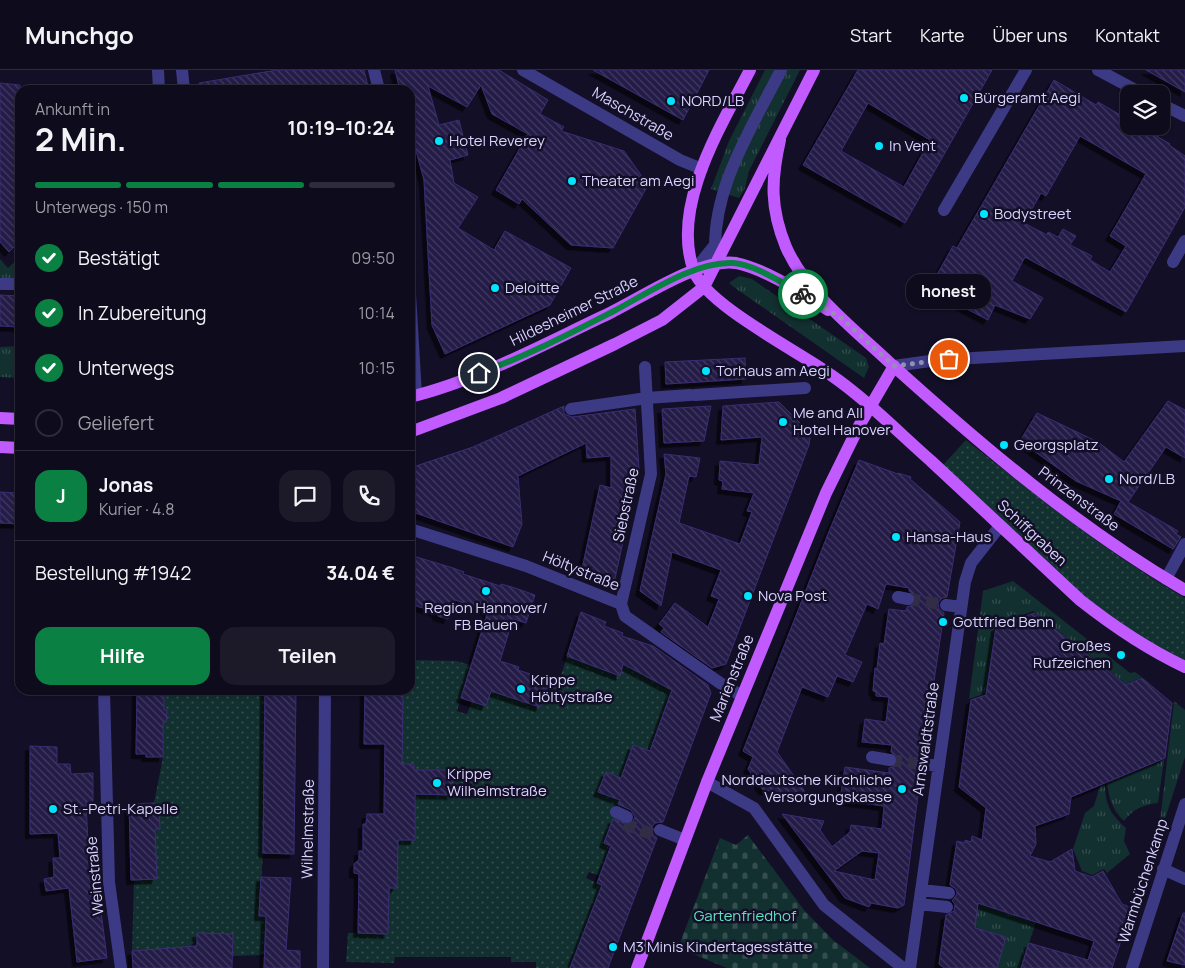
<!DOCTYPE html>
<html lang="de">
<meta charset="utf-8">
<style>
:root{--surface:#0e0b1c;--page:#1c1929;--text:#f1f3f6;--muted:#9b9ba3;--line:#2e2b3b;--accent:#0b8043}
body{margin:0;font-family:Manrope,sans-serif;background:var(--page);color:var(--text);height:100vh;display:flex;flex-direction:column;font-size:19px;white-space:nowrap}
*{box-sizing:border-box;margin:0}
p{font-size:16px;color:var(--muted)}
.icon{flex:none;width:28px;height:28px;fill:none;stroke:currentColor;stroke-width:2;stroke-linecap:round;stroke-linejoin:round}
.map{position:relative;flex:1;overflow:hidden}
.details{position:absolute;left:15px;top:15px;width:400px;height:610px;display:flex;flex-direction:column;background:var(--surface);border-radius:15px;box-shadow:0 1px 4px #0004,0 0 0 1px var(--line)}
.details>*{flex:none}
.fabs{position:absolute;left:1120px;top:15px;display:grid;gap:10px}
.fabs a{display:grid;place-items:center;width:50px;height:50px;border-radius:10px;background:var(--surface);box-shadow:0 1px 4px #0004,0 0 0 1px var(--line);font-size:25px}
.pin{position:absolute;display:grid;place-items:center;width:42px;height:42px;color:#fff;margin:-21px;border:2px solid #fff;border-radius:50%;box-shadow:0 1px 5px #0007}
.courier{position:absolute;display:grid;place-items:center;width:50px;height:50px;margin:-25px;border:4px solid #0b8043;border-radius:50%;background:#fff;color:#222;box-shadow:0 1px 6px #0007}
.bubble{position:absolute;height:35px;border-radius:15px;background:var(--surface);box-shadow:0 1px 4px #0004,0 0 0 1px var(--line);font-size:16px;font-weight:700;line-height:35px;text-align:center}
.overview em{font-style:normal;font-weight:700}
.overview div{display:flex;flex-direction:column-reverse}
.overview{display:flex;align-items:center;justify-content:space-between;height:85px;padding:0 20px}
h1{font-size:32px;font-weight:700;line-height:38px}
.bar{display:grid;grid-template-columns:repeat(4,1fr);gap:8px 5px;align-content:center;height:60px;padding:0 20px}
.bar i{height:6px;border-radius:4px;background:var(--line)}
.bar .active{background:var(--accent)}
.bar p{grid-column:span 4}
.line{display:flex;align-items:center;gap:12px;padding:0 20px;border-top:1px solid var(--line)}
.line div{flex:1}
.round{display:grid;place-items:center;flex:none;width:52px;height:52px;border-radius:15px;background:var(--page)}
ol{padding:0 20px;list-style:none}
li{display:flex;align-items:center;gap:15px;height:55px}
li p{margin-inline-start:auto}
li .icon{padding:5px;border-radius:50%;background:var(--accent);color:#fff;stroke-width:4}
li:last-child{color:var(--muted)}
li i{width:28px;height:28px;border:2px solid var(--line);border-radius:50%}
.cta{display:flex;gap:10px;margin-top:auto;padding:10px 20px}
.cta a{flex:1;height:58px;border-radius:15px;background:var(--accent);color:#fff;font-size:20px;font-weight:700;line-height:58px;text-align:center}
.cta a+a{background:var(--page);color:var(--text)}
header{display:flex;align-items:center;gap:30px;box-sizing:border-box;height:70px;padding:0 25px;background:var(--surface);border-bottom:1px solid var(--line)}
header strong{font-size:24px}
nav{display:flex;gap:28px;margin-inline-start:auto;font-size:18px}
.map>svg:first-child{display:block}
.grass{fill:url(#grass-tufts)}
.cemetery{fill:url(#cemetery-stones)}
.park{fill:url(#park-dots)}
.building{fill:url(#building-back-hatch);stroke:#3b2d73;fill-rule:evenodd;filter:url(#shadow)}
.lines{fill:none;stroke-linecap:round;stroke-linejoin:round}
.minor-tunnel{stroke:#312d47;stroke-width:12;stroke-dasharray:12 6;stroke-linecap:butt}
.minor{stroke:#3d3a85;stroke-width:12}
.major{stroke:#c25bff;stroke-width:12}
.done{stroke:#948fb3;stroke-width:5;stroke-dasharray:0 9}
.route{stroke:#0b8043;stroke-width:6}
.poi-dot{fill:#00e5ff;stroke:#130f26;stroke-width:2}
.labels{text-anchor:middle;stroke-width:5;stroke-linejoin:round;paint-order:stroke}
.poi-label{font-size:15px;fill:#d9d4ff;stroke:#130f26;text-anchor:start}
.street-label{font-size:15px;fill:#d9d4ff;stroke:#130f26}
.park-label{font-size:15px;fill:#5fe0c0;stroke:#130f26}
</style>
<header>
<strong>Munchgo</strong>
<nav><a>Start</a><a>Karte</a><a>Über uns</a><a>Kontakt</a></nav>
</header>
<div class="map">
<svg width="1185" height="898" viewBox="0 0 1185 898">
<defs>
<pattern id="grass-tufts" width="24" height="20" patternUnits="userSpaceOnUse" patternTransform="scale(1.25)"><rect width="24" height="20" fill="#12302f"/><path d="M3 7l-1-3M5 7V3M7 7l1-3M15 17l-1-3M17 17v-4M19 17l1-3" fill="none" stroke="#344d4e"/></pattern>
<pattern id="cemetery-stones" width="16" height="16" patternUnits="userSpaceOnUse" patternTransform="scale(1.25)"><rect width="16" height="16" fill="#12302f"/><path d="M2 7V4a2 2 0 0 1 4 0v3zM10 15v-3a2 2 0 0 1 4 0v3z" fill="#344d4e"/></pattern>
<pattern id="park-dots" width="8" height="8" patternUnits="userSpaceOnUse" patternTransform="scale(1.25)"><rect width="8" height="8" fill="#12302f"/><path d="M2 2h.1M6 6h.1" fill="none" stroke="#344d4e" stroke-width="1.8" stroke-linecap="round"/></pattern>
<pattern id="building-back-hatch" width="6" height="6" patternUnits="userSpaceOnUse" patternTransform="scale(1.25)"><rect width="6" height="6" fill="#241b47"/><path d="M-1 5l2 2M0 0l6 6M5-1l2 2" fill="none" stroke="#433b63"/></pattern>
<filter id="shadow"><feDropShadow dx="-4.5" dy="4.5" stdDeviation="0" flood-color="#0009"/></filter>
</defs>
<rect width="100%" height="100%" fill="#130f26"/>
<!-- grass -->
<path class="grass" d="M765,0h35l-51,101 -4,17 -6,10 -28,-9 18,-48z
M20,187v27h-20v-25l8,9z
M739,206l13,3 114,79 3,9 -5,11 -129,-90 -6,-5z
M20,276v32l-20,-1v-30z
M1013,511l117,92 5,-1 7,5 -16,7 -93,-73 -38,15 -9,67 -17,6 14,-108z
M1174,631l11,9v47l-21,65 -4,-1z
M1164,690l-6,43c-15,2 -25,6 -34,18 -12,-11 -15,-23 -17,-38z
M1105,714c0,20 6,31 21,44l-2,13 6,13 -23,19 -3,-4 -12,6 -10,-4 -9,-22 12,-36 9,-7 6,-20z
M978,832l58,20 -15,46h-30l8,-7 7,-24 -22,-7 -11,8z"/>
<!-- cemetery -->
<path class="cemetery" d="M748,765l56,75 29,30 37,28h-143l-49,-20 42,-110 16,7z"/>
<!-- park -->
<path class="park" d="M966,370c71,56 141,113 219,158v63c-94,-44 -167,-126 -242,-196z
M567,586l52,20 4,-12 46,24 7,10 -10,8 -16,45 -17,-6 -4,11 10,28 -33,-12 -8,20 33,12 -7,22 -12,-4 -8,21 20,7 -24,26 -11,-4 -3,6 16,7 -31,80 6,3h-41v-6h-25v-5h-116l-1,6 -48,-1 2,-29 40,1 -29,-47 38,1 1,-48h17l-1,-48 9,2 29,1v-25h-24l-14,7v-13h-29l-1,-20h18l1,-54h7v-30l46,1 15,4 -14,46 10,3 5,-13 14,5 5,-15 49,15 9,-26 11,-1z
M164,620h101l-2,163 -4,63 28,1 -1,9h-21l-1,29 -32,1 1,-22 -36,-1v14l-65,4 2,-71 23,-1 -2,-50 5,-1 -1,-18 -5,-1v-6l9,-46v-35l3,-1 1,-11h-3z"/>
<!-- building -->
<path class="building" d="M277,0h87l5,20h-169l-1,-7z
M395,0h104l49,30 -8,14 24,13 -3,4 63,20 24,34 -35,63 -42,-3 -49,-46 -3,5 -23,-14 32,-56 -36,-20 -11,-29 -14,22 -39,-21 11,39 20,-5 9,35 -18,5 4,23 24,14 -20,31 36,22 11,-19 66,37 -21,37 -105,49 -13,-29 -8,-145 -14,-52v-38h-10z
M593,0h116l-26,50z
M858,0h134l-87,153 -102,-58zM868,33l62,37 -26,47 -63,-36z
M1146,0h39v22z
M1054,10l42,25 2,-3 31,18v6h11l30,18 -1,1 16,11v51l-59,105 -101,-55 -13,24 31,17 -13,21 -35,-14 -7,15 -59,-31 24,-43 4,2zM1080,66l66,38 -36,62 16,10 -16,26 -20,-12 2,-4 -22,-11 6,-9 -13,-7 -5,8 -10,-5 -1,3 -23,-12 17,-30 5,3z
M0,13l20,2v156l-11,11 -9,-10z
M0,225l20,1v31l-20,-1z
M745,288l1,21 -80,5 -1,-22z
M1168,331l17,9v48l-19,-11 -38,55 50,29 -2,3 5,3 -8,12 -59,-35 7,-13 -45,-20 -56,-40 17,-28 61,29 26,20z
M779,332l28,28 3,8 -1,7 -83,219 -14,4 -51,-36 3,-4 -5,-4 16,-21 33,24 11,-28 -8,-3 10,-26 -49,-18 -11,54 -21,-15 26,-117 -2,-20 36,4 -4,19 -7,-1 -10,47 61,21 12,-32 -5,-1 7,-18 -32,-4 1,-8 -4,-1 1,-19 39,4 3,-28 -41,3 2,-34z
M564,336v8l8,3 63,-8 4,60 -25,114 -23,-8 1,-4 -10,-2 18,-84 11,3v-32l-24,2 -1,-15 -68,33 4,48 -9,23 -103,-36v-43l63,-21z
M711,336l-7,35 -40,2 -2,-34z
M859,390l39,14v-1l13,4 -1,2 50,43 -13,75 -5,1 -4,5 1,6 5,4 -21,143 -5,1 -4,6 1,5 6,4 -17,133 -6,3 -27,-5 -2,4 -24,-9 -63,-84 42,7 -4,9 12,17 18,-15 1,-7 31,4 2,-23 -44,-6 5,-33 44,6v-5l7,-2 2,-4 -1,-5 -6,-5 1,-7 -30,-3 3,-23 21,3 3,-25 -13,-1v-4l-3,-1 2,-23 2,1 3,-26 4,1 5,-35 17,2 1,-4 4,-1 5,-5 -1,-5 -6,-5v-3l-23,-4 -8,25 -11,-5 -22,51 17,7 -9,20 -16,-6 -9,21 -26,-10 -25,65 31,44 -45,-6 -15,-21 5,-12 -10,-6 85,-217zM862,781l17,2 -4,27 -41,-9z
M0,422l20,1v31l-20,-1z
M410,485l43,13 11,4 -1,2 37,12 1,-2 11,3 23,8 -9,28 -13,-4 -13,42 19,6 -1,3 31,10 -9,27 -49,-16 -5,15 -25,-8 27,-87 -33,-11 -7,19 -10,-3 -2,-4 -26,-8z
M581,542l25,10 -2,4 19,7 -1,3 31,10 55,39 3,8 -48,129 -8,1 -3,4 1,8 4,3 -49,130h-38l32,-83 -5,-2 14,-37 -7,-3 9,-24 15,6 4,-2 3,-6 -4,-7 -13,-6 2,-4 -22,-8 8,-20 15,6 12,-33 17,6 22,-61 -49,-26 -3,12 -53,-20z
M1034,543l92,72 16,-7 30,25 -7,55 -94,39 -2,17 -34,12 1,18 -6,12 20,6 22,-13 3,22 17,6 11,-6 19,33 10,4 -20,60h-91l8,-25 59,17 6,-19 -116,-38 -3,25 31,9 -9,31h-53l-5,-4 7,-49 8,-4 1,-7 -3,-3 5,-7 -1,-5 -6,-4 7,-44 8,2v-3l6,2 1,-6 10,4 4,-32 -27,-21 12,-87 15,-5 10,-68z
M137,620h27v20h3l-1,12h-3v35h-17v-3h-10z
M265,620h31l-2,164 -31,-1z
M365,620h38l-1,74h12v6h38v25l-37,-1v46h-17l-1,48h-8l-1,46 -30,-1 1,-59 -5,-1v-9l5,-4v-9h4v-27h3l1,-10h17l1,-70h-21z
M30,676l27,1v17h13l1,10 22,-1v29l-7,1 4,78 7,-1 10,78 -30,4 -8,-74 -23,3 -2,-12 10,-2 -1,-19h7l-2,-25 -28,1z
M154,733v6h5l1,20h-5l2,50 -26,1 -2,-76z
M261,807l30,1 -5,72 14,1v17h-36l2,-52h-7z
M1183,843h2v52l-18,-4z
M197,863l36,1 -1,34h-99l-1,-17 65,-5z"/>
<g class="lines">
<!-- minor-tunnel -->
<path class="minor-tunnel" d="M908,529l38,6
M890,690l32,4
M624,754l33,12"/>
<!-- minor -->
<path class="minor" d="M158,0l1,20
M182,0l2,20
M374,0l5,20
M523,0l157,90 22,9
M1098,0l45,24
M1161,34l24,12
M944,140l82,-140
M1173,192l12,-21
M716,193c-8,-69 35,-134 65,-193
M694,201l20,-25
M0,214h20
M410,224l6,101
M894,296l43,-6 248,-14
M695,325l110,-7
M571,339l76,-11 43,-3
M410,459l116,37 95,38 4,12 95,67 22,13
M1166,509l19,-35
M898,527l10,2
M621,534l30,-130 -6,-107
M946,535l15,2
M104,620l5,192 12,86
M872,687l18,3
M922,694l17,2
M707,712l47,26 70,97 79,63
M616,742l11,5
M660,760l25,10
M1163,799l22,10
M921,820l28,3
M919,834l28,3
M323,898l2,-278
M910,898l55,-386 6,-19 29,-37
M1132,898l53,-164"/>
<!-- major -->
<path class="major" d="M750,0c-29,56 -80,137 -56,201 12,34 106,81 137,104 36,25 67,57 100,86 50,46 99,93 149,139 33,26 67,49 105,67
M780,70c-9,40 -10,68 6,107 19,44 69,83 103,115 93,84 188,165 296,228
M410,327c67,-16 138,-55 200,-84 31,-15 92,-56 126,-50 32,7 65,30 92,47
M0,348l20,1
M410,362l91,-34 114,-54 47,-24 42,-33 110,-217
M0,377l20,1
M637,898l70,-186 119,-289 33,-67 35,-60"/>
</g>
<g class="lines">
<!-- done -->
<path class="done" d="M803,224l38,24 53,48 55,-7"/>
<!-- route -->
<path class="route" d="M479,303c46,-16 92,-40 135,-62 34,-18 81,-50 119,-48 21,1 51,21 70,31"/>
</g>
<!-- markers -->
<g class="poi-dot">
<circle cx="964" cy="28" r="5"/>
<circle cx="671" cy="31" r="5"/>
<circle cx="439" cy="71" r="5"/>
<circle cx="879" cy="76" r="5"/>
<circle cx="572" cy="111" r="5"/>
<circle cx="984" cy="144" r="5"/>
<circle cx="495" cy="218" r="5"/>
<circle cx="706" cy="301" r="5"/>
<circle cx="783" cy="352" r="5"/>
<circle cx="1004" cy="375" r="5"/>
<circle cx="1109" cy="409" r="5"/>
<circle cx="896" cy="467" r="5"/>
<circle cx="486" cy="521" r="5"/>
<circle cx="748" cy="526" r="5"/>
<circle cx="943" cy="552" r="5"/>
<circle cx="1121" cy="585" r="5"/>
<circle cx="521" cy="619" r="5"/>
<circle cx="437" cy="713" r="5"/>
<circle cx="902" cy="719" r="5"/>
<circle cx="53" cy="739" r="5"/>
<circle cx="613" cy="877" r="5"/>
</g>
<g class="labels">
<!-- poi labels -->
<g class="poi-label">
<text x="974" y="33">Bürgeramt Aegi</text>
<text x="681" y="36">NORD/LB</text>
<text x="449" y="76">Hotel Reverey</text>
<text x="889" y="81">In Vent</text>
<text x="582" y="116">Theater am Aegi</text>
<text x="994" y="149">Bodystreet</text>
<text x="505" y="223">Deloitte</text>
<text x="716" y="306">Torhaus am Aegi</text>
<text x="793" y="348">Me and All<tspan x="793" dy="17">Hotel Hanover</tspan></text>
<text x="1014" y="380">Georgsplatz</text>
<text x="1119" y="414">Nord/LB</text>
<text x="906" y="472">Hansa-Haus</text>
<text x="758" y="531">Nova Post</text>
<text x="486" y="543" text-anchor="middle">Region Hannover/<tspan x="486" dy="17">FB Bauen</tspan></text>
<text x="953" y="557">Gottfried Benn</text>
<text x="1111" y="581" text-anchor="end">Großes<tspan x="1111" dy="17">Rufzeichen</tspan></text>
<text x="531" y="615">Krippe<tspan x="531" dy="17">Höltystraße</tspan></text>
<text x="447" y="709">Krippe<tspan x="447" dy="17">Wilhelmstraße</tspan></text>
<text x="892" y="715" text-anchor="end">Norddeutsche Kirchliche<tspan x="892" dy="17">Versorgungskasse</tspan></text>
<text x="63" y="744">St.-Petri-Kapelle</text>
<text x="623" y="882">M3 Minis Kindertagesstätte</text>
</g>
<!-- street labels -->
<g class="street-label">
<text transform="translate(633 44) rotate(30)" y="5">Maschstraße</text>
<text transform="translate(574 241) rotate(-26)" y="5">Hildesheimer Straße</text>
<text transform="translate(1079 429) rotate(37)" y="5">Prinzenstraße</text>
<text transform="translate(626 435) rotate(-78)" y="5">Siebstraße</text>
<text transform="translate(1032 463) rotate(43)" y="5">Schiffgraben</text>
<text transform="translate(581 501) rotate(22)" y="5">Höltystraße</text>
<text transform="translate(732 608) rotate(-68)" y="5">Marienstraße</text>
<text transform="translate(926 669) rotate(-82)" y="5">Arnswaldtstraße</text>
<text transform="translate(308 759) rotate(-89)" y="5">Wilhelmstraße</text>
<text transform="translate(95 806) rotate(-95)" y="5">Weinstraße</text>
<text transform="translate(1143 811) rotate(-72)" y="5">Warmbüchenkamp</text>
</g>
<!-- park labels -->
<g class="park-label">
<text x="745" y="851">Gartenfriedhof</text>
</g>
</g>
</svg>
<div class="fabs">
<a><svg class="icon" aria-label="layers" viewBox="0 0 24 24"><path d="M12 4l9 5-9 5-9-5zM3 14l9 5 9-5"/></svg></a>
</div>
<div class="pin" style="left:949px;top:289px;background:#ea580c"><svg class="icon" aria-label="bag" viewBox="0 0 24 24"><path d="M5 8h14l-1 12H6zM9 8a3 3 0 0 1 6 0"/></svg></div>
<div class="pin" style="left:479px;top:303px;background:#1f2937"><svg class="icon" aria-label="home" viewBox="0 0 24 24"><path d="M3 11l9-7 9 7M6 9v11h12V9"/></svg></div>
<div class="courier" style="left:803px;top:224px"><svg class="icon" aria-label="bike" viewBox="0 0 24 24"><circle cx="6" cy="16" r="4"/><circle cx="18" cy="16" r="4"/><path d="M6 16l4-8h5l3 8M10 8l3 8H6M13 5h3"/></svg></div>
<div class="bubble" style="left:906px;top:204px;width:85px">honest</div>
<section class="details">
<div class="overview"><div><h1>2 Min.</h1><p>Ankunft in</p></div><em>10:19–10:24</em></div>
<div class="bar"><i class="active"></i><i class="active"></i><i class="active"></i><i></i><p>Unterwegs · 150 m</p></div>
<ol>
<li><svg class="icon" aria-label="check" viewBox="0 0 24 24"><path d="M5 12l5 5 9-10"/></svg>Bestätigt<p>09:50</p></li>
<li><svg class="icon" aria-label="check" viewBox="0 0 24 24"><path d="M5 12l5 5 9-10"/></svg>In Zubereitung<p>10:14</p></li>
<li><svg class="icon" aria-label="check" viewBox="0 0 24 24"><path d="M5 12l5 5 9-10"/></svg>Unterwegs<p>10:15</p></li>
<li><i></i>Geliefert</li>
</ol>
<div class="line" style="height:90px"><b class="round" style="background:var(--accent);color:#fff">J</b><div><b>Jonas</b><p>Kurier · 4.8</p></div><a class="round"><svg class="icon" aria-label="chat" viewBox="0 0 24 24"><path d="M4 5h16v11H9l-5 4z"/></svg></a><a class="round"><svg class="icon" aria-label="phone" viewBox="0 0 24 24"><path d="M5 4h4l2 5-3 2q2 4 5 5l2-3 5 2v4C11 20 4 13 5 4z"/></svg></a></div>
<div class="line" style="height:65px"><div>Bestellung #1942</div><b>34.04 €</b></div>
<div class="cta"><a>Hilfe</a><a>Teilen</a></div>
</section>
</div>
